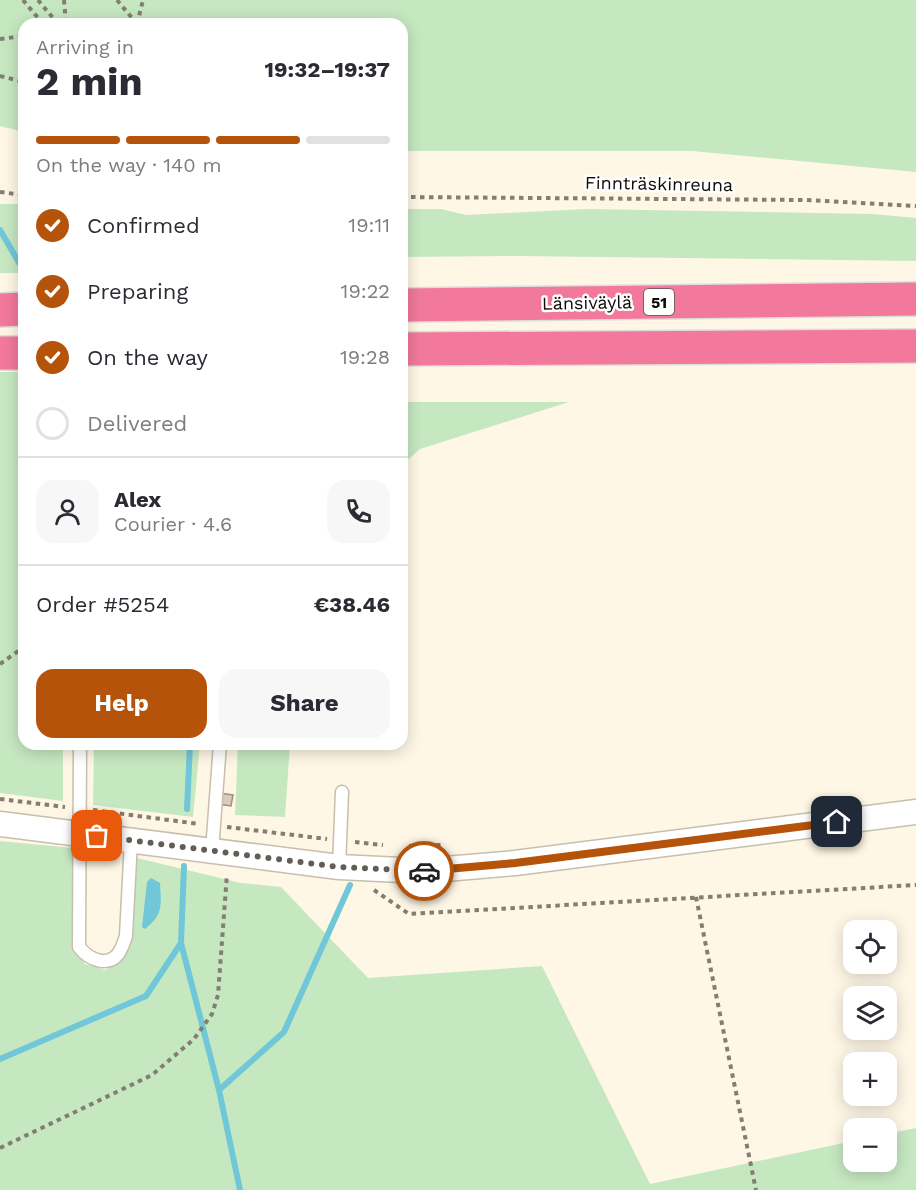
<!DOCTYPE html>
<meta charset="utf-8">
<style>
:root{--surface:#fff;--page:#f7f7f7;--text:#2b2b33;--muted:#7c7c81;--line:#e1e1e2;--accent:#b45309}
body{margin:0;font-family:"Work Sans",sans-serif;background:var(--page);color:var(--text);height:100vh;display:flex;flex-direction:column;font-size:22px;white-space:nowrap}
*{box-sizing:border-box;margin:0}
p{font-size:20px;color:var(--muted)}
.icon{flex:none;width:33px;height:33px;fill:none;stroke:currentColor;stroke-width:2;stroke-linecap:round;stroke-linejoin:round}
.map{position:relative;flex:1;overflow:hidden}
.drawer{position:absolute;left:18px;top:18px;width:390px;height:732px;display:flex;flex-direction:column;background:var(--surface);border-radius:18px;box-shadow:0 3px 15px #0003}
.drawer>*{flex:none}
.tools{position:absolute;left:843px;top:920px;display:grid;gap:12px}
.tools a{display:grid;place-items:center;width:54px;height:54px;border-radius:12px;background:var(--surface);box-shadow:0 3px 15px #0003;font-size:30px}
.pin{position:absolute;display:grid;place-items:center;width:51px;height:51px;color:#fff;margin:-26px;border-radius:12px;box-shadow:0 3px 9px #0006}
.courier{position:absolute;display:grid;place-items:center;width:60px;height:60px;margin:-30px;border:4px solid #b45309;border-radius:50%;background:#fff;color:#222;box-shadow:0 2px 8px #0007}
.summary em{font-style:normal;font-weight:700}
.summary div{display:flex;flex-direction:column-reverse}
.summary{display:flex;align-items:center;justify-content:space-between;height:102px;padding:0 18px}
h1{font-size:39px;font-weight:700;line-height:45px}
.bar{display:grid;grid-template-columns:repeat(4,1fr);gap:9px 6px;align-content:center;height:72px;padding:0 18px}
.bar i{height:8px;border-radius:4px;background:var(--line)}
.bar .active{background:var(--accent)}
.bar p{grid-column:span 4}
.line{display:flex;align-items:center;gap:15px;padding:0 18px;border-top:2px solid var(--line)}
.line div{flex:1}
.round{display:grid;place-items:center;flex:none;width:63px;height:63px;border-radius:18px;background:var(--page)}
ol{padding:0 18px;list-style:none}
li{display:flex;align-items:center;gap:18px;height:66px}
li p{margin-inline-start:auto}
li .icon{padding:6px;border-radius:50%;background:var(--accent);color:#fff;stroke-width:4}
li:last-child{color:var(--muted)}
li i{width:33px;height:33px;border:3px solid var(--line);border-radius:50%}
.button{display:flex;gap:12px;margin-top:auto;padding:12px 18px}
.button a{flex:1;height:69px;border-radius:18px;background:var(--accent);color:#fff;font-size:24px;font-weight:700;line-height:69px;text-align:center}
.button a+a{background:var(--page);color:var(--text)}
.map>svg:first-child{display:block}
.green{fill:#c6e8c1}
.water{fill:#70c7d8}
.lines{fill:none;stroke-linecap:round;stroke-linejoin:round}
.stream{stroke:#70c7d8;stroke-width:6}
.building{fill:#dacabe;stroke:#9e8f84;stroke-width:1.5}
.lane-casing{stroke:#c6bfae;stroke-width:15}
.street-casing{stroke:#c6bfae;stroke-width:27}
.highway-casing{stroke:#dddddc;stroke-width:36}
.path{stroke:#837d73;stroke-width:4;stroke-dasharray:4.5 4.5;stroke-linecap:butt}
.lane{stroke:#fff;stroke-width:12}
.street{stroke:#fff;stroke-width:24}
.highway{stroke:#f2799b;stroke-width:33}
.done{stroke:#635e55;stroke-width:6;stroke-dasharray:0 10.8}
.route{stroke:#b45309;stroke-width:8}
.labels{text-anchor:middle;stroke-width:5;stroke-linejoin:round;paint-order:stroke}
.shield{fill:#fff;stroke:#575551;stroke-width:1.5}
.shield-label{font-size:16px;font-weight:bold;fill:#0f0c07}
.street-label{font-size:18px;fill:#0f0c07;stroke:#fff}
</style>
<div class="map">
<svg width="916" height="1190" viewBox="0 0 916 1190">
<rect width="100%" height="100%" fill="#fff7e6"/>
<!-- green -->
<path class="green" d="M0,0h916v172l-224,-21h-290v-127h-378v108l-24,-6z
M0,204h24v69h-24z
M402,209h39l25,6 120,-6 287,5 43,4v43l-399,-5 -115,1z
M0,372h24v372h39v57l-63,-8z
M402,402h167l-149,47 -18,16z
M94,744h106l-7,73 -100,-12z
M238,744h52l-5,73 -50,-2z
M0,841l73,7 2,101 10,15 20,6 13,-6 10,-17 9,-89 104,25 40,4 87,91 174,-12 108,218 203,-43 1,20h32l1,-27 29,-6v62h-916z"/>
<!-- water -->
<path class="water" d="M151,878l9,5c1,22 4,31 -15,46l-3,-2 5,-45z"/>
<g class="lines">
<!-- stream -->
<path class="stream" d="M0,230l24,41
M187,809l3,-65
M181,943l38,147 21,100
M0,1059l146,-63 35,-53 3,-77
M219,1090l65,-58 66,-147"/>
</g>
<!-- building -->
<path class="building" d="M219,793l14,2 -2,11 -13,-2z"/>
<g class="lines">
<defs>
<path id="lane" d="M80,744l-1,203c10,13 31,22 41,4 3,-5 4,-10 6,-15l5,-96
M212,851l8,-107
M339,867l3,-75"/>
<path id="street" d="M0,824l339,43 83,4 93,-8 401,-51"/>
<path id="highway" d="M402,305l514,-6
M0,310l24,-1
M402,349l514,-3
M0,353h24"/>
</defs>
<!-- lane casing -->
<use href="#lane" class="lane-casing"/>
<!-- street casing -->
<use href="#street" class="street-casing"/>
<!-- highway casing -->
<use href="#highway" class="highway-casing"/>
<!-- path -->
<path class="path" d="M23,0l20,24
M38,0l20,24
M64,0l2,24
M117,0l20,24
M137,24l6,-24
M0,39l24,-3
M0,76l24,6
M0,192l24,3
M402,197l403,3 111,6
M0,664l24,-17
M0,799l65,8
M93,810l106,14
M227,827l100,12
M355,842l28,3
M409,846l34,-1
M374,890l35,24 507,-29
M696,897l60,293
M0,1148l152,-73 42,-36 18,-25 6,-19 9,-121"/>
<!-- lane -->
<use href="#lane" class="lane"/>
<!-- street -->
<use href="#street" class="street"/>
<!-- highway -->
<use href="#highway" class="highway"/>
</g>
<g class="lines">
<!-- done -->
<path class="done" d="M97,836l242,31 85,4"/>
<!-- route -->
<path class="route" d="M424,871l91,-8 322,-41"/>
</g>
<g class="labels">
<!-- shield labels -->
<rect class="shield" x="644" y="289" width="30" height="26" rx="4.5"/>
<g class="shield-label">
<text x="659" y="308">51</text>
</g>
<!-- street labels -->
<g class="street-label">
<text transform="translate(659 184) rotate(1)" y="6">Finnträskinreuna</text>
<text transform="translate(587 303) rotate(-1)" y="6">Länsiväylä</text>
</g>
</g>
</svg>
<div class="tools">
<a><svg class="icon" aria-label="locate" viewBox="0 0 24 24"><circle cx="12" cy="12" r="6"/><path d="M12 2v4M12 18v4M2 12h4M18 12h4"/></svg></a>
<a><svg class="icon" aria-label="layers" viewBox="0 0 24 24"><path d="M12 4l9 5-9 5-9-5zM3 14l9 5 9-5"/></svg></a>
<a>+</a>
<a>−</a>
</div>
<div class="pin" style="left:97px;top:836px;background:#ea580c"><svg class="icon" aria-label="bag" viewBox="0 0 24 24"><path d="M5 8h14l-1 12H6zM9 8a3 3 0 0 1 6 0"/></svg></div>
<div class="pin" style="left:837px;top:822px;background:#1f2937"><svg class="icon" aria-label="home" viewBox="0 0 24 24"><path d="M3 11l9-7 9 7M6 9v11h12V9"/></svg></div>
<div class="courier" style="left:424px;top:871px"><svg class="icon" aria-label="car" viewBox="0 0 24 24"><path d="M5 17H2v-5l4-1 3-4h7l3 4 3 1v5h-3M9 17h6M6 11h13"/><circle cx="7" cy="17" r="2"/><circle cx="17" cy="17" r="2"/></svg></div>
<section class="drawer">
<div class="summary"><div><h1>2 min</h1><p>Arriving in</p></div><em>19:32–19:37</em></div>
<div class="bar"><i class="active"></i><i class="active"></i><i class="active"></i><i></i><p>On the way · 140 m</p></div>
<ol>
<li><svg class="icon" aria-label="check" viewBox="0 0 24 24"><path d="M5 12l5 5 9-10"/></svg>Confirmed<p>19:11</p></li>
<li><svg class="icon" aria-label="check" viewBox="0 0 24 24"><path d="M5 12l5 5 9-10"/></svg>Preparing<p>19:22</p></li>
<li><svg class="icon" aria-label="check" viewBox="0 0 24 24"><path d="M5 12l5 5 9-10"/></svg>On the way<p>19:28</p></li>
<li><i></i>Delivered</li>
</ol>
<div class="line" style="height:108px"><a class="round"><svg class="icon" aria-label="person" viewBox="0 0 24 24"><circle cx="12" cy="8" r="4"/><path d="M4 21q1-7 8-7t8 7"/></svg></a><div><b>Alex</b><p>Courier · 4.6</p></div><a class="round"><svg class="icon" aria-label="phone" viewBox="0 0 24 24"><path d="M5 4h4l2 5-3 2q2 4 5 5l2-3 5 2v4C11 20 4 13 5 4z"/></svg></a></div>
<div class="line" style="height:78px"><div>Order #5254</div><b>€38.46</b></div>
<div class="button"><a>Help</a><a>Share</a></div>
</section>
</div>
